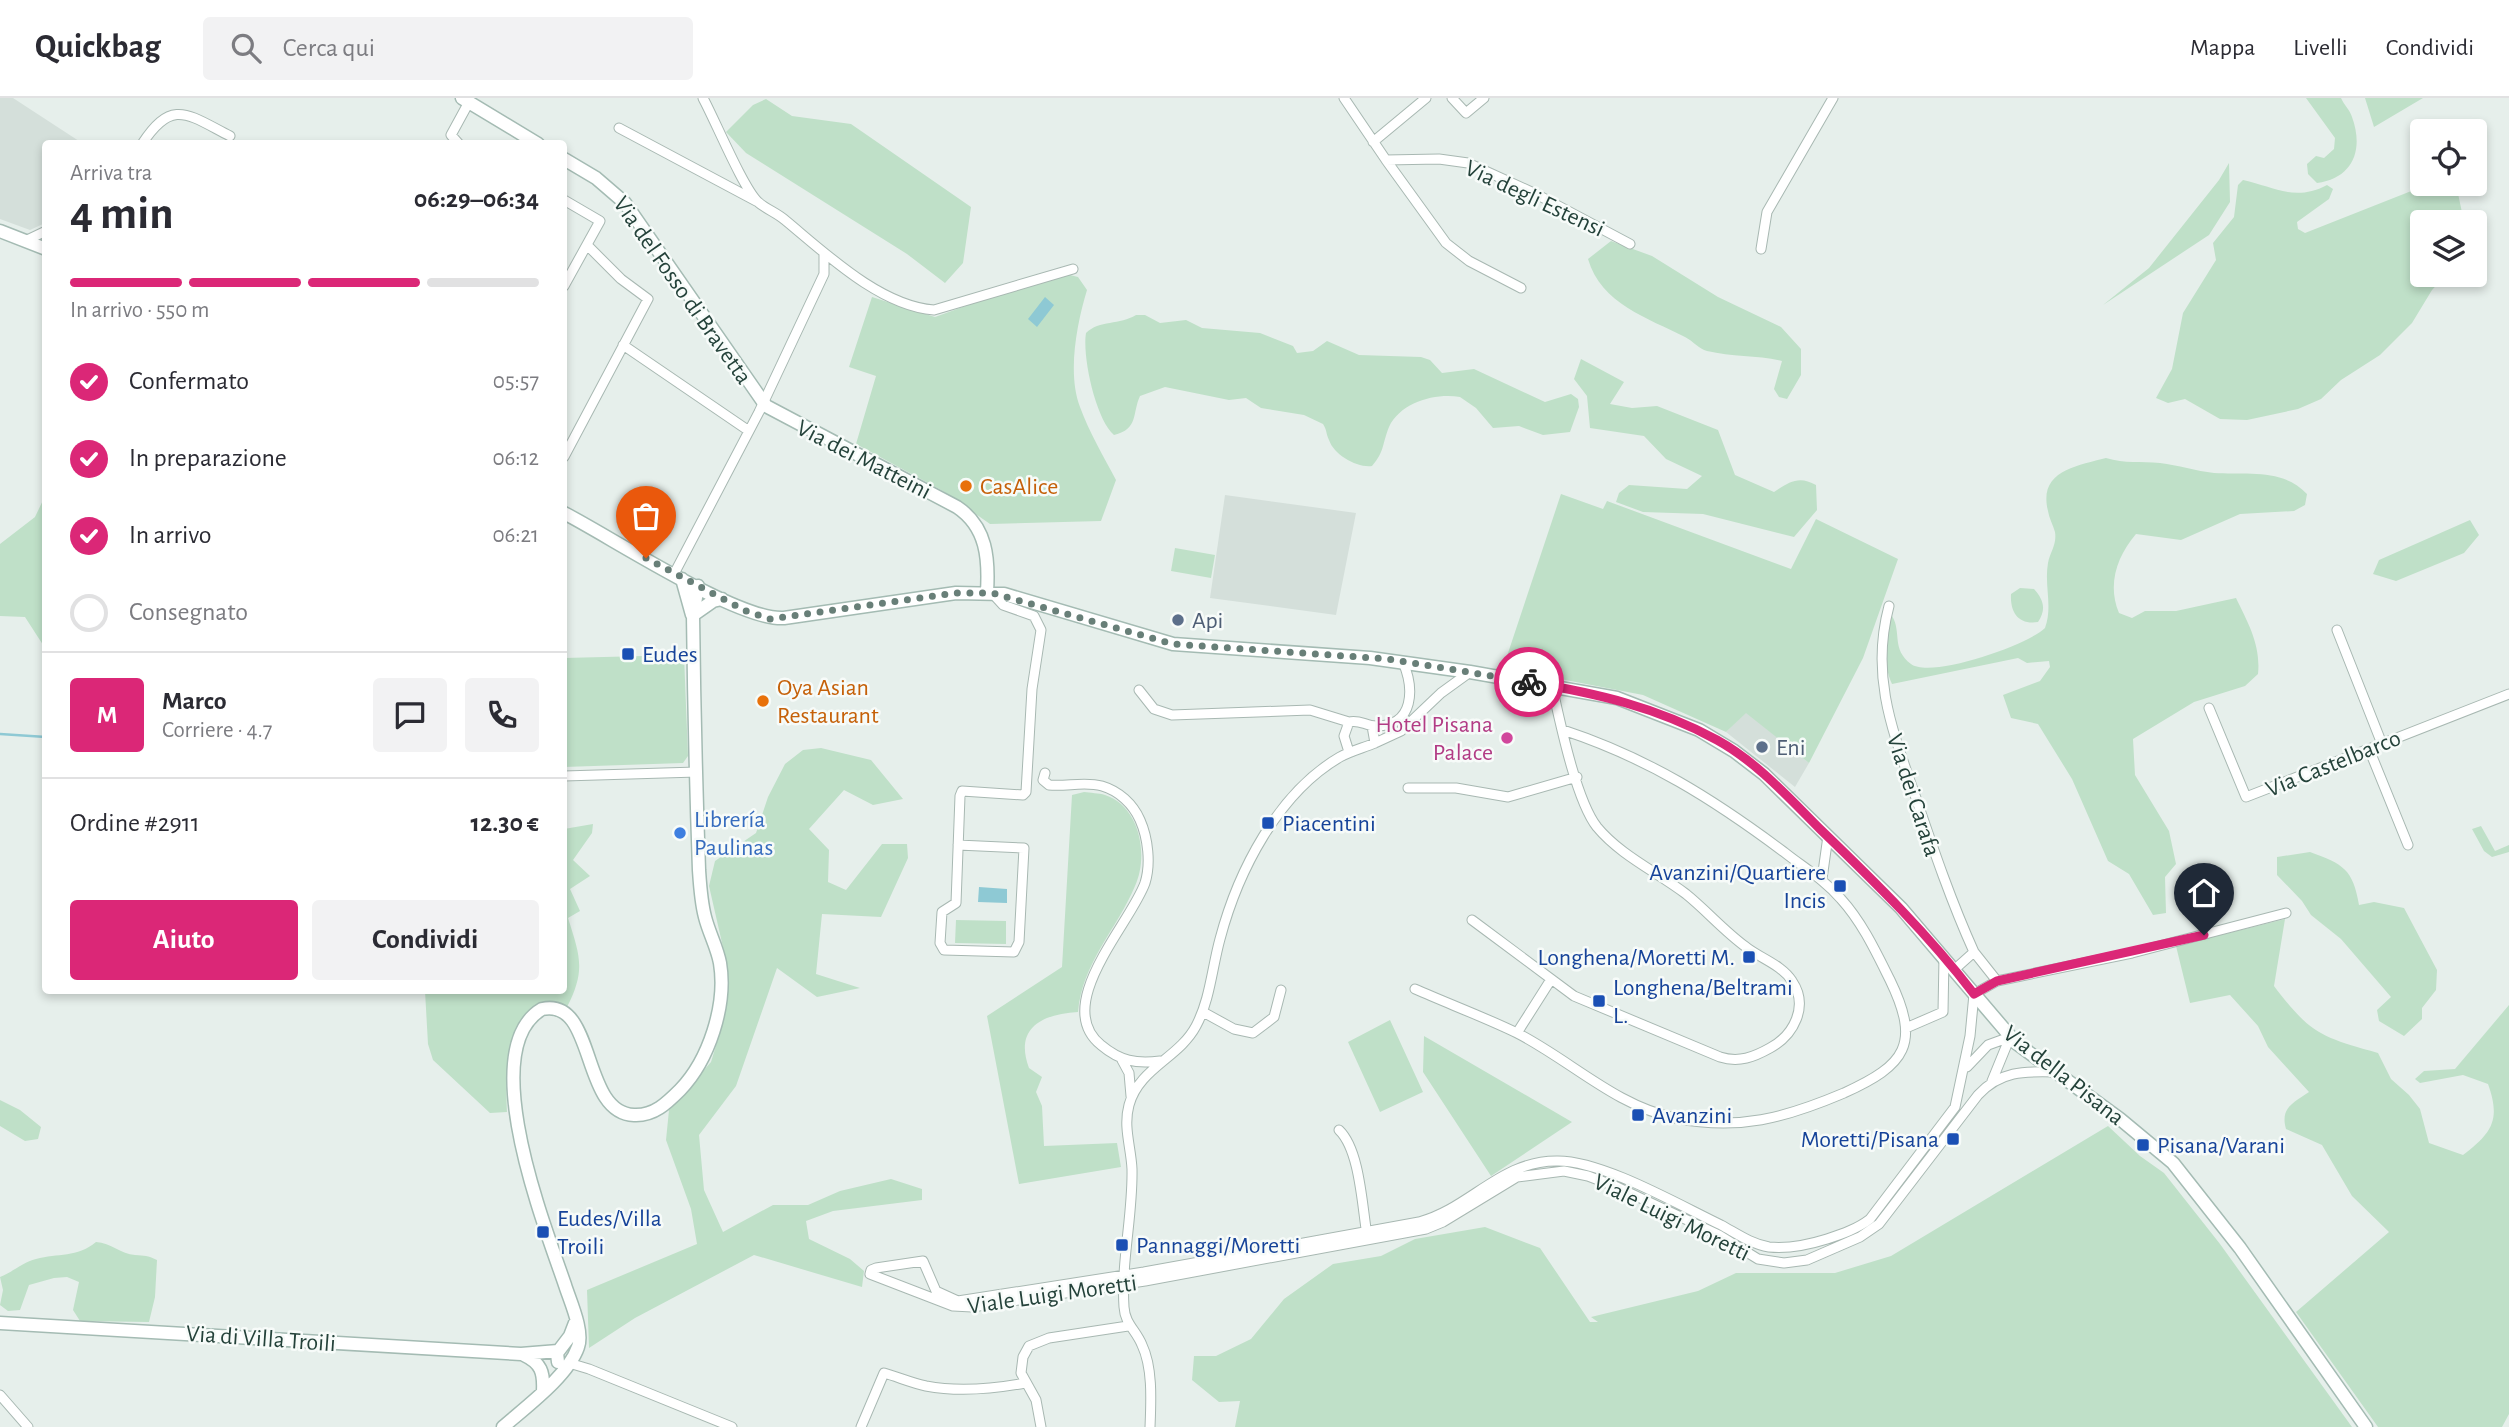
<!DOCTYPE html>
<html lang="it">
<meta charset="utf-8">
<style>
:root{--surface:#fff;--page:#f2f2f3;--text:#2b2b33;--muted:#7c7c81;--line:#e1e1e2;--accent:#db2777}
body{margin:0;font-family:"Alegreya Sans",sans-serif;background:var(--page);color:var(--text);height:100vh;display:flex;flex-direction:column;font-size:26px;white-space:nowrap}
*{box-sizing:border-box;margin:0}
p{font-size:23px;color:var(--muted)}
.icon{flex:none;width:38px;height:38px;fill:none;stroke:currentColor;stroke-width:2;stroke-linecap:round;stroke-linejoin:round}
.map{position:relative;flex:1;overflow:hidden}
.drawer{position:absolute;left:42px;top:42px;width:525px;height:854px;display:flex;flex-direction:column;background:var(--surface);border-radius:7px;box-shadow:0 4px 10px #0003}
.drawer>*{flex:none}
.controls{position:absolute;left:2410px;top:21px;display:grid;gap:14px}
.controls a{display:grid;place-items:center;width:77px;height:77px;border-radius:7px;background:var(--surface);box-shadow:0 4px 10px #0003;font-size:35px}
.pin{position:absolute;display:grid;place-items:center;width:60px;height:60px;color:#fff;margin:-72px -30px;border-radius:50% 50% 50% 0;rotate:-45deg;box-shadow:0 0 7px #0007}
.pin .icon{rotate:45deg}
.courier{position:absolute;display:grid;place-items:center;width:70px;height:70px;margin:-35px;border:5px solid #db2777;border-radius:50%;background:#fff;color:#222;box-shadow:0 2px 9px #0007}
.overview em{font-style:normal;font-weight:700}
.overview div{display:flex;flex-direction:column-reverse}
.overview{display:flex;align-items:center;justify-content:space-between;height:119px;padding:0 28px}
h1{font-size:46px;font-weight:700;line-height:52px}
.bar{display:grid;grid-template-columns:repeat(4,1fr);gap:10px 7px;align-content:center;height:84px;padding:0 28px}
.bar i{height:9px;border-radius:5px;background:var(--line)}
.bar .on{background:var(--accent)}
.bar p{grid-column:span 4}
.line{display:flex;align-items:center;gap:18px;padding:0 28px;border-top:2px solid var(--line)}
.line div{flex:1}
.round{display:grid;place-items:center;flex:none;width:74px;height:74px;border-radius:7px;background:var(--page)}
ol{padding:0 28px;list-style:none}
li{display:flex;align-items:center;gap:21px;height:77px}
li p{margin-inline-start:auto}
li .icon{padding:7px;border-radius:50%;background:var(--accent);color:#fff;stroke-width:4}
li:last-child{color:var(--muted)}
li i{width:38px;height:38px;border:4px solid var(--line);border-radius:50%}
.primary-button{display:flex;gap:14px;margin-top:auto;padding:14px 28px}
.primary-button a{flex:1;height:80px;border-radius:7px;background:var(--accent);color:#fff;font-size:28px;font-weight:700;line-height:80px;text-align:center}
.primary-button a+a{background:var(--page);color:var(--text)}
header{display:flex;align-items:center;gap:42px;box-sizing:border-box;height:98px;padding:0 35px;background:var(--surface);border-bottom:2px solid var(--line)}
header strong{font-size:33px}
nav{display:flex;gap:38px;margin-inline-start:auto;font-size:24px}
.search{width:490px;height:63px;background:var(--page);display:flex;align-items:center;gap:18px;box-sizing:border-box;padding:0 24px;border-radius:7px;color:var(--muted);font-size:26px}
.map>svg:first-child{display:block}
.built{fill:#d4dfda}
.green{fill:#bfe0c8}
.water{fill:#8ec9d4}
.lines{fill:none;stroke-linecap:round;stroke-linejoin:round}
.stream{stroke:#8ec9d4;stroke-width:2.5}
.street-casing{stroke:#a8b8b2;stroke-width:11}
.secondary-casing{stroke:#a4bbb3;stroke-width:15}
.street{stroke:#fff;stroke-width:9}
.secondary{stroke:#fff;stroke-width:12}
.done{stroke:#687f78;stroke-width:7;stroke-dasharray:0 12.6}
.route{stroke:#db2777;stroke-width:9}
.food-dot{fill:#e8710a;stroke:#f7fbf9;stroke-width:2.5}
.service-dot{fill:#5c6f8a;stroke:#f7fbf9;stroke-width:2.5}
.transit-dot{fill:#1a4fb4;stroke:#f7fbf9;stroke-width:2.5}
.hotel-dot{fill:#d1479c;stroke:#f7fbf9;stroke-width:2.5}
.shop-dot{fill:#3f7fe0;stroke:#f7fbf9;stroke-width:2.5}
.labels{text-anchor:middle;stroke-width:5;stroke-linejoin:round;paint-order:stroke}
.street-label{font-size:24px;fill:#24423a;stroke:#f7fbf9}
.food-label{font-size:24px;fill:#c56008;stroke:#f7fbf9;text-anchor:start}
.service-label{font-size:24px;fill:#4e5e75;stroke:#f7fbf9;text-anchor:start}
.transit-label{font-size:24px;fill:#164399;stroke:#f7fbf9;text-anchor:start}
.hotel-label{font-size:24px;fill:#b23c85;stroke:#f7fbf9;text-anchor:end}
.shop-label{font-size:24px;fill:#366cbe;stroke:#f7fbf9;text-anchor:start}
</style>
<header>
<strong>Quickbag</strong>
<div class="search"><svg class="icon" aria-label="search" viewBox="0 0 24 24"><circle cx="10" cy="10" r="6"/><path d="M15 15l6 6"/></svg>Cerca qui</div>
<nav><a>Mappa</a><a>Livelli</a><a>Condividi</a></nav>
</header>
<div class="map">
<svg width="2509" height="1329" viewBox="0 0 2509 1329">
<rect width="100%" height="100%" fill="#e6efeb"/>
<!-- built -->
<path class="built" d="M0,0h13l69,45 -36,1 -1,79 -15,7 -30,-11z
M1225,397l131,18 -20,102 -126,-17z
M1746,614l63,51 -14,24 -69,-55z"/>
<!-- green -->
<path class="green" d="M2306,0h35c3,7 9,12 11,19 12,33 1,61 -35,66l-9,-9 -1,-10 9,-8 8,2 10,-9 1,-11z
M2365,0h58l-49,29z
M766,1l26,17 59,8 120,83 -8,56 -18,20 -38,-29 -161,-101 -20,-21 27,-27z
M2229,65l1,39 -21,33 -106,70 46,-37 70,-88z
M2243,82c32,7 52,22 84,5l6,4 -4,10 -32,23 1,7 7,4 124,-49h27l8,38h-42v53h24l-14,15 -20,33 -32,32 -39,25 -20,19 -23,10 -51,11 -27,-1 -35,-20 -17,4 -12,-5 16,-29 11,-56 33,-53 -3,-17 21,-26 4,-32z
M1611,143l41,15 66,41 63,30 20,22v26l-14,24 -8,-2 -5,-8 8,-28c-24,-6 -50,-4 -75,-10 -8,-2 -14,-10 -22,-14 -37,-19 -84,-33 -97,-78z
M1070,177l8,2 9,13c-10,33 -20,83 -7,117 9,25 24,50 36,73l-15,41 -111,3 -47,-33 -87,-47 20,-68 -27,-9 23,-70 63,20 108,-39z
M1136,217h9l15,8 26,-3 16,8 58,5 33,13 4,7 16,-2 14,-10 32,14 62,2 9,3 12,13 32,-4 71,33 26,-8 7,5 1,8 -9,25 -27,3 -24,-9 -26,2 -17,-20 -16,-11c-25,-4 -59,5 -71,30 -7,17 -4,24 -17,39 -15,2 -38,-11 -43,-26 -3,-6 -2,-10 -6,-16l-19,-9 -43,-7 -15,-10 -17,2 -64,-13 -25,9c-8,17 -1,33 -26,39 -18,-15 -32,-78 -28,-102 13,-13 34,-8 50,-18z
M1581,261l43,23 -14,22 22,4 25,-2 61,24 17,45 39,17c15,-10 25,-17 42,-7l1,25 -23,27 -91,-23 -60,-2 -27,-10 3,-9 10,-8 58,4 15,-13 -36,-17 -22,-23 -54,-8 -3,-32 -13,-17z
M2106,360c19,6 35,3 54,5 18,2 36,8 54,10 32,2 69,-5 93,21l-2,11 -11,6 -54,3 -59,26 -45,-6c-19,22 -29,51 -17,79l13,5 13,-7h31l60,-13c12,25 25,47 22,76l-13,12 -51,16 -61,37 2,36 34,56 7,33 -11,13 1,36 -13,2 -24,-41 -21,-13 -36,-82 -34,-55 -27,-6 -8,-23 37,-14 10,-14 -1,-6 -22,2 -9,-5 -126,26c-9,-20 -9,-49 0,-68 10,16 -1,33 19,48 20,15 117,-19 134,-36 8,-22 -1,-42 3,-65 2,-11 9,-18 7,-31 -2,-7 -6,-14 -7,-21 -10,-40 28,-45 58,-53z
M1561,396l42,15 4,-8 184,68 25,-50 82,40 -35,99 -54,105 -63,-50 -20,19 -83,-37 -140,-27z
M45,398v152l-20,-31 -25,-1v-72l35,-27z
M2470,422l9,15 -15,18 -68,28 -23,-7 6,-14z
M1175,450l40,7 -4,23 -40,-7z
M2020,490l14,1c9,10 13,20 4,33 -20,3 -28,-10 -27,-28z
M684,557l4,101 -5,7 -119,4v-109z
M821,650l50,12 32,39 -30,6 -29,-15 -35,39 20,21 -1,32 18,8 36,-46h25l1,14 -27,59 -59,-3 -6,60 44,14 -43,9 -40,-29 -41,118 -37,49 5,55 19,42 50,-27h35l32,-14 51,-12 31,10v11l-89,11 -27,10 3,18 41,20 14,12 -2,16 -108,-32 -119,63 -46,30 -2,-58 110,-46 -6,-35 -25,-69 3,-30 42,-48 11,-36 6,-57 -19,-83 6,-25 41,-28 12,-36 17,-33 18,-14z
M1084,694c6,1 15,1 21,3 35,11 44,61 30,91 -18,43 -53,77 -57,126 -36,2 -64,16 -49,56l13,9 -6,15 6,14 2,40 73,-3 4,24 -102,17 -32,-168 75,-49 10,-172z
M593,726l-1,9 -19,27 17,16 -20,13 10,22 -12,7c12,38 18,52 -1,89 -61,-17 -62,64 -60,105l-17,1 -57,-53 -5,-16 -3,-53 139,-1v-161z
M2481,728l14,25 14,-6v7l-17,5 -8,-6 -12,-22z
M2310,754c33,12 43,17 49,53l15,-3 30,6 33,62 -1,20 -14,18v11l-18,17 -25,-15 -2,-11 14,-13 -50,-58 -30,-24 -9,-14 -25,-26v-18z
M2285,821l-11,67c37,49 48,51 104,67l13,26 18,16 11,14 9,34 34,12c29,-22 38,-35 25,-71l-25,-9 -43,8 -5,-4 9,-8 31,-2 54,-64v409l-7,13h-124l-82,-115 93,-80 -37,-36 -30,-51 -36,-16c-6,-21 7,-26 23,-37l-41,-45 -10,-21 -28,-31 -40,8 -14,-57z
M956,822l50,1v23l-51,-1z
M1390,922l33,72 -43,20 -32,-70z
M1424,938l148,86 -81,54 -68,-104z
M0,1002l20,10 21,17 -3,12 -13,2 -25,-15z
M2108,1028l32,30 24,17 56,71 132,183h-1117l5,-26 -21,1 -27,-22 2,-24h22l35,-17 33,-40 49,-35 48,-8 34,-17 70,-12 55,21 50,74h8l-7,-5 107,-26 38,-18h99l56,-17z
M96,1144c15,1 25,12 39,13 10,1 12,0 22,5l-2,37 -6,25 -69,-1 -7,-11 6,-28 -12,-5 -13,1 -25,7 -9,25 -12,1 -8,-6 3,-15 -3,-13c13,-5 23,-15 36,-18 22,-6 41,-1 60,-17z"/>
<!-- water -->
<path class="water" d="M1045,199l9,8 -17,22 -9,-8z
M979,789l28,2v14l-29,-1z"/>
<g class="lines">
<!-- stream -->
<path class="stream" d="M0,636l46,3"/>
<defs>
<path id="street" d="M703,0c12,22 40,90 55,104 8,7 19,11 27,18 40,33 95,86 149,90l139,-41
M1344,0l42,62 53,-1 29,4 68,31 94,50
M1452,0l14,15 18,-15
M619,30l137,73
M1373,44l53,-44
M142,46c30,-46 45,-30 88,-8
M459,46l-8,-9 18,-33
M1386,62l60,83 23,18 52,27
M564,102l36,21 -36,65
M25,143l21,-10
M1761,151l6,-37 66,-114
M623,247l126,86
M564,359l84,-158 -27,-20 -34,-34
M674,476l85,-162 65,-138v-19
M1889,508c-19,71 4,126 27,192 18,53 35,103 58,154l-19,17
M2337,532l45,114
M1139,592l15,19 18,6 138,-5 39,12
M2209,610l37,89 263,-103
M1375,645l26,-12 40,-38 29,-21
M2369,651l39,96
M1349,654l-5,-16 5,-14c10,-3 17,4 27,4 39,0 38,-38 27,-64
M1045,675l-2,7 6,5c17,2 35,-4 53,1 17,5 31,18 38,34 8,18 11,44 5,63 -14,40 -94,122 -44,162 19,16 35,19 59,16
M564,678l133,-4
M1408,690h48l52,9 69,-20
M958,747l66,3 -5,94 -5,10 -70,-2 -4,-7 2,-31 14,-9 4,-107 2,-5 61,4 3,-3 6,-103 9,-59 -7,-14 -31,-11 -11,-12
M1822,781l6,-43
M1472,822l102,76 146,61c19,6 34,0 50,-9 24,-13 39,-42 22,-67 -10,-16 -32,-23 -46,-34 -22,-16 -39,-36 -60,-53 -29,-22 -66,-39 -89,-67 -21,-27 -37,-105 -45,-141
M1974,854l23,29 -23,13 -4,42 -15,71 -85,112c-13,10 -28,15 -43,20 -19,6 -38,10 -58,8 -18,-3 -33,-14 -48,-22 -42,-20 -118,-64 -163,-64 -57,-1 -87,47 -139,61l-275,50 -186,29 -22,-10 -13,-30 -47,7 -5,2 -1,4 83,32 19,1 173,-26 281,-52 17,-7 74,-45 47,-6 24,5 29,11 102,48 39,24 26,4 23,-3 53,-23 19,-13 99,-129c22,-24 46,-24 77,-23
M1997,883l135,-28 154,-40
M1415,891c34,15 69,28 102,44 53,27 99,73 158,85 64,13 110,0 169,-25 62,-28 77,-49 46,-113 -14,-28 -28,-58 -49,-81 -17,-20 -37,-31 -57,-47 -71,-53 -136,-94 -221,-122
M1203,914l31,17 19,4 21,-16 7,-27
M1906,930l37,-16 1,-55
M1517,935l33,-52
M1122,962l7,13 2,23
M1967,969l21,-22 22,-8 -18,44
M1339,1032c21,20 23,76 28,105
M569,1265l20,6 143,58
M0,1297l28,32
M861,1329l23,-54c14,4 28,10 42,13 32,6 67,3 99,-3
M1041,1329l-5,-27 -15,-27 2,-16 6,-11 20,-8 79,-12
M1150,1329c1,-25 3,-59 -8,-82 -6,-15 -17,-21 -18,-38 -3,-46 9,-92 8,-138 -1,-22 -9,-42 -3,-64 10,-37 50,-47 67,-79 14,-26 16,-58 24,-87 18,-68 58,-146 120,-182 11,-6 23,-9 35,-14l-3,-17"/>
<path id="secondary" d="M462,0l76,46
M564,61l32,19 29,25 141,203 191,101c30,20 32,52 30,85
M0,133l46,18
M564,415c47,24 174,108 220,105l172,-25 48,1 169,50 197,14 100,14 147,26 82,32 35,21 30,23 137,134 115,135 104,76 53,44 67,85 126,179
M682,481l10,36
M693,517l20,-14 9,-2
M0,1225l521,31 37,-3
M524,1257c17,8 20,17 19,36
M558,1264l-1,-9 13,-17 5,-13
M503,1329c24,-21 65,-51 75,-80 6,-16 -8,-46 -13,-62 -19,-56 -91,-236 -23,-276 55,-12 38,104 92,106 20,1 33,-12 46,-25 29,-30 47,-85 40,-127 -3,-16 -11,-30 -15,-46 -4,-15 -5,-32 -6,-47 -3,-85 -5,-170 -6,-255l5,-29"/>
</defs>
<!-- street casing -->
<use href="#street" class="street-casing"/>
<!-- secondary casing -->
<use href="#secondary" class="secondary-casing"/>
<!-- street -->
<use href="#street" class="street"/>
<!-- secondary -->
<use href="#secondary" class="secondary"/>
</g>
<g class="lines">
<!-- done -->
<path class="done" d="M646,460l100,53 24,8 186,-26h36l181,51 215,15 141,23"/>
<!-- route -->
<path class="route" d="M1529,584c66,11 128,25 188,58 40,22 72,58 104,90 54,52 107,104 153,164l23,-13 207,-46"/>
</g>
<!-- markers -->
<g class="food-dot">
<circle cx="966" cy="388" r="7"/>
<circle cx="763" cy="603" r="7"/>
</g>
<g class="service-dot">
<circle cx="1178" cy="522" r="7"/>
<circle cx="1762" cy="649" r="7"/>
</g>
<g class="transit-dot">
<rect x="621" y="549" width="14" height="14" rx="3.5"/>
<rect x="1261" y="718" width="14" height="14" rx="3.5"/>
<rect x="1833" y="781" width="14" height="14" rx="3.5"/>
<rect x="1742" y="852" width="14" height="14" rx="3.5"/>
<rect x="1592" y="896" width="14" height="14" rx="3.5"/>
<rect x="1631" y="1010" width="14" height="14" rx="3.5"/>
<rect x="1946" y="1034" width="14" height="14" rx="3.5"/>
<rect x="2136" y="1040" width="14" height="14" rx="3.5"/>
<rect x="536" y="1127" width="14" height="14" rx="3.5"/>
<rect x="1115" y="1140" width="14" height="14" rx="3.5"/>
</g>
<circle class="hotel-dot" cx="1507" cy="640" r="7"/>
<circle class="shop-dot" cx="680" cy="735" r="7"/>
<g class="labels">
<!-- street labels -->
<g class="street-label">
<text transform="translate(1535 100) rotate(25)" y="8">Via degli Estensi</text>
<text transform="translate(683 192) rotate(55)" y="8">Via del Fosso di Bravetta</text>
<text transform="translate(864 361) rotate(27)" y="8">Via dei Matteini</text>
<text transform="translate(2333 665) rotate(-22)" y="8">Via Castelbarco</text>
<text transform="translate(1914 697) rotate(72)" y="8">Via dei Carafa</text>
<text transform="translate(2064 977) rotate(38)" y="8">Via della Pisana</text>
<text transform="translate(1672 1119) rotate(26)" y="8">Viale Luigi Moretti</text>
<text transform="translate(1052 1196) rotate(-8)" y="8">Viale Luigi Moretti</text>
<text transform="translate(261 1240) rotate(4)" y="8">Via di Villa Troili</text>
</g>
<!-- food labels -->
<g class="food-label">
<text x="980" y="396">CasAlice</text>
<text x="777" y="597">Oya Asian<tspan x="777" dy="28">Restaurant</tspan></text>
</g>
<!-- service labels -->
<g class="service-label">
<text x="1192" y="530">Api</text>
<text x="1776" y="657">Eni</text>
</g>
<!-- transit labels -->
<g class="transit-label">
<text x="642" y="564">Eudes</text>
<text x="1282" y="733">Piacentini</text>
<text x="1826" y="782" text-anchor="end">Avanzini/Quartiere<tspan x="1826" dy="28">Incis</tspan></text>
<text x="1735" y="867" text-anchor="end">Longhena/Moretti M.</text>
<text x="1613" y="897">Longhena/Beltrami<tspan x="1613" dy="28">L.</tspan></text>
<text x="1652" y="1025">Avanzini</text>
<text x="1939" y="1049" text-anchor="end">Moretti/Pisana</text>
<text x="2157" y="1055">Pisana/Varani</text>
<text x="557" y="1128">Eudes/Villa<tspan x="557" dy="28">Troili</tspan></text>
<text x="1136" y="1155">Pannaggi/Moretti</text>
</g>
<!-- hotel labels -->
<g class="hotel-label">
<text x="1493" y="634">Hotel Pisana<tspan x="1493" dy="28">Palace</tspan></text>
</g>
<!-- shop labels -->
<g class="shop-label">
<text x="694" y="729">Librería<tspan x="694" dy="28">Paulinas</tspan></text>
</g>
</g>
</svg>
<div class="controls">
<a><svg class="icon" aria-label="locate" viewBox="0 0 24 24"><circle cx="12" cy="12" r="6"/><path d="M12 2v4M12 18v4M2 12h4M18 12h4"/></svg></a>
<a><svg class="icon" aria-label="layers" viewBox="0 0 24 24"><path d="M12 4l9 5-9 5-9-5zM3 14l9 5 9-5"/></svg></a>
</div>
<div class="pin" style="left:646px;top:460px;background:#ea580c"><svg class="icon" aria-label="bag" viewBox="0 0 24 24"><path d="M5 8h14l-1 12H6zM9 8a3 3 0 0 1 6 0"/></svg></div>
<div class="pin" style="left:2204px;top:837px;background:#1f2937"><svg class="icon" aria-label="home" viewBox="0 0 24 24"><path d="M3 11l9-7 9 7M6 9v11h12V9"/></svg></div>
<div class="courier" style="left:1529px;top:584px"><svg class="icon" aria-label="bike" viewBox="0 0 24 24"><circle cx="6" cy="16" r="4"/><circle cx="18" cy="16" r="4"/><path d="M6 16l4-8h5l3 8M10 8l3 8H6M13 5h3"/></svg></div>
<section class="drawer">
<div class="overview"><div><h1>4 min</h1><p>Arriva tra</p></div><em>06:29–06:34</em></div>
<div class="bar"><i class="on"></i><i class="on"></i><i class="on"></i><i></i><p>In arrivo · 550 m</p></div>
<ol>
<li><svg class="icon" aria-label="check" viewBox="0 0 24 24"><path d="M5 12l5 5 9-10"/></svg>Confermato<p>05:57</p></li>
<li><svg class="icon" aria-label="check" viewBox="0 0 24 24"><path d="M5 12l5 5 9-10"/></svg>In preparazione<p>06:12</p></li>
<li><svg class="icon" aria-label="check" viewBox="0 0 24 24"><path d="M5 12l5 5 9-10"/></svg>In arrivo<p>06:21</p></li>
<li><i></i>Consegnato</li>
</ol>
<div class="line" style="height:126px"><b class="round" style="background:var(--accent);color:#fff">M</b><div><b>Marco</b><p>Corriere · 4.7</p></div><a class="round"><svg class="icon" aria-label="chat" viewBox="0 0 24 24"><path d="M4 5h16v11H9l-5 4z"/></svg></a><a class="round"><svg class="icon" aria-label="phone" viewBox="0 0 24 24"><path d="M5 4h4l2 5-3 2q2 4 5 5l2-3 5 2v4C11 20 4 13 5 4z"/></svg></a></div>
<div class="line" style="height:91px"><div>Ordine #2911</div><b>12.30 €</b></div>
<div class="primary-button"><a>Aiuto</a><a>Condividi</a></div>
</section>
</div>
